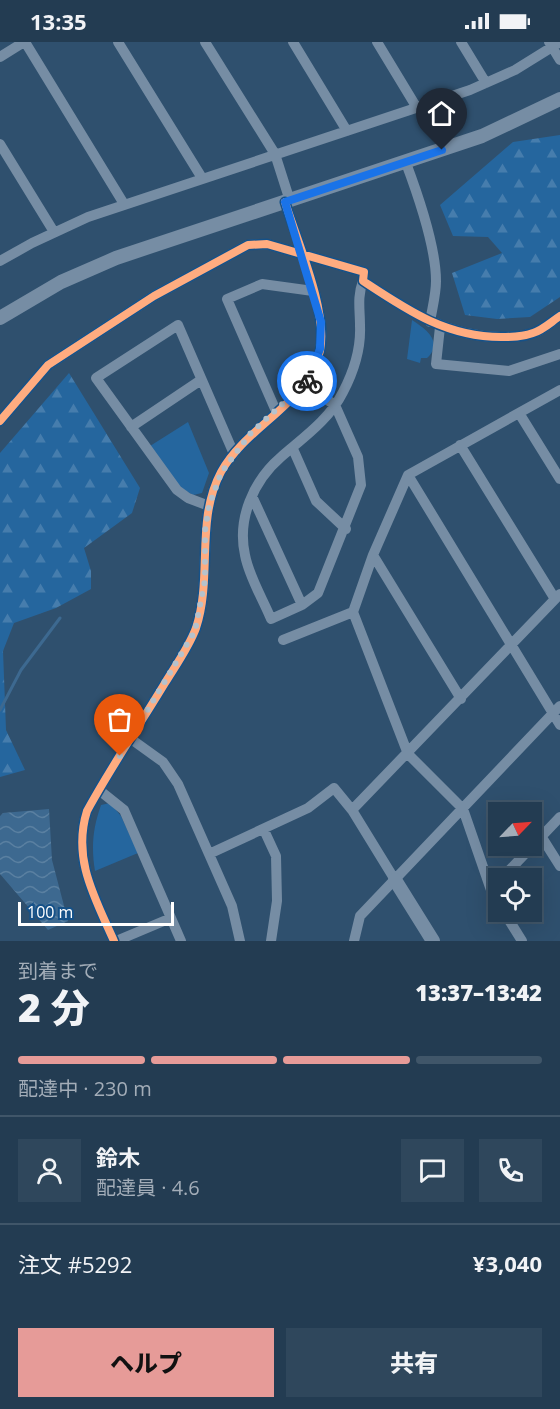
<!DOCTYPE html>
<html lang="ja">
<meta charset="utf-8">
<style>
:root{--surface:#233c52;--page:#2f475c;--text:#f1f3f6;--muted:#a3adb8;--line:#405669;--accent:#e69b98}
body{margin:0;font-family:"Open Sans","Noto Sans JP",sans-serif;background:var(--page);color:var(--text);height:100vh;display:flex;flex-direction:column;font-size:22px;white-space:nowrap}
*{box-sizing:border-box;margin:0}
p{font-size:20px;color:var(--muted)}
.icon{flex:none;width:33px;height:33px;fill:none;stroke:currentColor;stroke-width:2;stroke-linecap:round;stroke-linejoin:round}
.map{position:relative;height:899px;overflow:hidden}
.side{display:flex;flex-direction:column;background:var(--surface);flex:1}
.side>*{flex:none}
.needle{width:39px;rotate:65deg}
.buttons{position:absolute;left:488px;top:760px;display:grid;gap:12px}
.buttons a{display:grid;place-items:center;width:54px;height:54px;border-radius:0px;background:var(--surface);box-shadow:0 6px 24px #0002,0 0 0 2px var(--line);font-size:30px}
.scale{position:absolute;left:18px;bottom:15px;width:156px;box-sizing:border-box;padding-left:6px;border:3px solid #fff;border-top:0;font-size:16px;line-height:21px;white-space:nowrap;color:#fff;-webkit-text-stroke:4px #155188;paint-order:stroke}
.pin{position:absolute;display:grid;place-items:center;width:51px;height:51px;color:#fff;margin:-62px -26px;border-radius:50% 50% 50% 0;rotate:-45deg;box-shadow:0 0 6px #0007}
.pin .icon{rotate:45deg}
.courier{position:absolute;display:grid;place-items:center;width:60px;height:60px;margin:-30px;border:4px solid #1a73e8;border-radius:50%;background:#fff;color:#222;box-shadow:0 2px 8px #0007}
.head em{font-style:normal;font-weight:800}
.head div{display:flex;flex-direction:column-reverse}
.head{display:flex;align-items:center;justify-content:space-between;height:102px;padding:0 18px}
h1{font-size:39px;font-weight:800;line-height:45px}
.bar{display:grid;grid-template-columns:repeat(4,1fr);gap:9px 6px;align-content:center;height:72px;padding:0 18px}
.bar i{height:8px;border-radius:4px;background:var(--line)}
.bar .on{background:var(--accent)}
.bar p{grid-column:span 4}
.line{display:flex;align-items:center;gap:15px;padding:0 18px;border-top:2px solid var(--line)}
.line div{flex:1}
.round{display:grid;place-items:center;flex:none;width:63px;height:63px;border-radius:0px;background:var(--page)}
.button{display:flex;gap:12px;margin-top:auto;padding:12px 18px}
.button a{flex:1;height:69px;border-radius:0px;background:var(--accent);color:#111;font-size:24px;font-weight:800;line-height:69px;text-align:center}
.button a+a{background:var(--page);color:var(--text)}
.status{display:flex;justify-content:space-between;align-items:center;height:42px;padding:0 30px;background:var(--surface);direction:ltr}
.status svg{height:16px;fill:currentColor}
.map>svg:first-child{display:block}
.forest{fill:url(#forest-firs)}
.park{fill:#25669e}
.water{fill:url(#water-waves)}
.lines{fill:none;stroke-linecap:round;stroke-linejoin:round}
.stream{stroke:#3d6990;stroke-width:3}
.minor{stroke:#768da4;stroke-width:10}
.tertiary{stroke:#768da4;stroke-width:14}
.cycleway-casing{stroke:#155188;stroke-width:11}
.cycleway{stroke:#ffac80;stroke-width:8}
.done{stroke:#b6c2cc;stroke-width:6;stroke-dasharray:0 10.8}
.route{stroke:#1a73e8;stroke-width:8}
</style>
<div class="status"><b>13:35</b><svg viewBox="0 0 49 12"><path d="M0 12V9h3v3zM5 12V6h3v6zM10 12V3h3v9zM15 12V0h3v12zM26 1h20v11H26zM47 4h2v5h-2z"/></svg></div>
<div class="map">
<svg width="560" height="899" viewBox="0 0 560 899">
<defs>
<pattern id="forest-firs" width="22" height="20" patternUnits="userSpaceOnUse" patternTransform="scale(1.5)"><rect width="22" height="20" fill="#25669e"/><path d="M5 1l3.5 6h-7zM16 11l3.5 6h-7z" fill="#467dad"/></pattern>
<pattern id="water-waves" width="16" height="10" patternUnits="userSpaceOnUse" patternTransform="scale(1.5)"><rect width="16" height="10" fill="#3d6990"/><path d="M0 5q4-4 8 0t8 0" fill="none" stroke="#5a80a1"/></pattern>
</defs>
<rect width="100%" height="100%" fill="#2f506e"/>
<!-- forest -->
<path class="forest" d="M560,93v162l-30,20 -33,2 -32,-4 -13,-42 50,-20 -14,-16 -35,-1 -13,-31 73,-63z
M69,331l71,115 -8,25 -48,35 7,23v18l-35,19 -42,15 -11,28 3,79 19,40 -25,7v-324z"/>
<!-- park -->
<path class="park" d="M412,278c14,9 32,22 15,38h-6l-1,5 -13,-4z
M188,380l21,51 -7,20 -9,2 -14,-8 -29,-41z
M110,761l11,13 17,37 -43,18c-4,-25 -2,-43 6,-66z"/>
<!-- water -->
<path class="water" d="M49,767l3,51 16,61 -20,9 -48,-56v-58l3,-3z"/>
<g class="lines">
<!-- stream -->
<path class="stream" d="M0,668l21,-40 39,-52"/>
<!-- minor -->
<path class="minor" d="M25,0l99,162
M118,0l84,136
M205,0l70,112 15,47
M293,0l54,89
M377,0l40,66
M461,0l25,41
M549,0l11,18
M0,15l24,-15
M0,102l54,88
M406,121c12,32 30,84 30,118 0,14 -4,28 -6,41
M0,219l32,-18 56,-26 382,-127 45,-20 45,-28
M440,285l-4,37 73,7 51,-17
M305,343l30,20 23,52 3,28 -43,108 -16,12 -31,14c-8,-20 -22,-42 -26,-64 -8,-36 8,-74 36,-98 23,-20 48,-37 62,-65 11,-21 18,-43 17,-66 0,-17 -3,-29 3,-45
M276,369l-49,-112 35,-15 51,7
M519,371l41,66
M0,379l48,-56 106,-69 94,-51 19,-1 97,28 -1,9c44,29 83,56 138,56 11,0 21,0 32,-4 10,-3 18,-11 27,-17
M131,385l70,-47
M460,403l95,154
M293,407l23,52 30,28
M408,433l152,250
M252,454l50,109
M209,464l-21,-8 -11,-8 -81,-112 82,-53 56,129
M373,513l88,144
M353,570l55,142 55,55 28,81 7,12
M283,598l70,-28 20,-57 35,-80 152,-85
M131,697l32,23 15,22 54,122 8,35
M99,748l25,20 57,131
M264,788l12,26 1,45 -6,40
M541,794l19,30
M209,812l99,-46 26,-20 18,22
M501,837l59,-62
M395,838l-43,-70 208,-216
M504,870l18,29
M114,899c-19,-43 -42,-82 -27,-130 24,-44 52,-85 78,-128 11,-18 24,-36 31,-55 17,-51 -1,-107 25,-156 25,-46 88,-69 99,-121 8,-40 -22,-108 -35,-149
M116,899l55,-23
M354,899l6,-25 200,-210"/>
<!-- tertiary -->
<path class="tertiary" d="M0,276l61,-36 55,-24 366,-122 78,-37
M395,838l38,61"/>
<defs>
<path id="cycleway" d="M0,379l48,-56 106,-69 94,-51 19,-1 97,28 -1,9c44,29 83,56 138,56 11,0 21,0 32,-4 10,-3 18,-11 27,-17
M114,899c-19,-43 -42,-82 -27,-130 24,-44 52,-85 78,-128 11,-18 24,-36 31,-55 17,-51 -1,-107 25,-156 25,-46 88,-69 99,-121 8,-40 -22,-108 -35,-149"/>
</defs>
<!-- cycleway casing -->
<use href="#cycleway" class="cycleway-casing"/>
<!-- cycleway -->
<use href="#cycleway" class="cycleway"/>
</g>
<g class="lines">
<!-- done -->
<path class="done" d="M120,714l75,-125 10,-51v-49l4,-25 12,-33 29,-39 57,-53"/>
<!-- route -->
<path class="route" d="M307,339l13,-32 1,-27 -36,-120 157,-52"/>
</g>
</svg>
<div class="buttons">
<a><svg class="needle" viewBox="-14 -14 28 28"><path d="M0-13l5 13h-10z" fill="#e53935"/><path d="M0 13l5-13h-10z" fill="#a3adb8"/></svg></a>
<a><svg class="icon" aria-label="locate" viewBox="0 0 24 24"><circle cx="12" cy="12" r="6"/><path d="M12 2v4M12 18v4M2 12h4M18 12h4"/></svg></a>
</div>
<div class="scale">100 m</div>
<div class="pin" style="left:120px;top:714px;background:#ea580c"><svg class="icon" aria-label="bag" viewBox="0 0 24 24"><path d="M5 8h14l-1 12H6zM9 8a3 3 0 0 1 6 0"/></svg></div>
<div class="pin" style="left:442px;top:108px;background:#1f2937"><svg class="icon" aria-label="home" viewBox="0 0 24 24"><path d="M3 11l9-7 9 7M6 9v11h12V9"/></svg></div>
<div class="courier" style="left:307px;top:339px"><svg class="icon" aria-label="bike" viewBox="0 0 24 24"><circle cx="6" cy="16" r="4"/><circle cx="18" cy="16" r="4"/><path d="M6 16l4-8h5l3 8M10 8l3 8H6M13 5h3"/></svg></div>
</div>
<section class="side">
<div class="head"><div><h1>2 分</h1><p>到着まで</p></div><em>13:37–13:42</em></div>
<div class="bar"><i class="on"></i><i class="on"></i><i class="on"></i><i></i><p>配達中 · 230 m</p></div>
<div class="line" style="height:108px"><a class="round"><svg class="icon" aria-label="person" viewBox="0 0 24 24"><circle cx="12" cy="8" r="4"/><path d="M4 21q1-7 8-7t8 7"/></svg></a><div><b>鈴木</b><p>配達員 · 4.6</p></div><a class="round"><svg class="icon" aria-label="chat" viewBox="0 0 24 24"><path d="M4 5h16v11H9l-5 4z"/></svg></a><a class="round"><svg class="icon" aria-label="phone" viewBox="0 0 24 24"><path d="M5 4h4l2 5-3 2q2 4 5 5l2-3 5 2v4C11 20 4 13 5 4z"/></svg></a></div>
<div class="line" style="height:78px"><div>注文 #5292</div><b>¥3,040</b></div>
<div class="button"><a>ヘルプ</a><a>共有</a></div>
</section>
